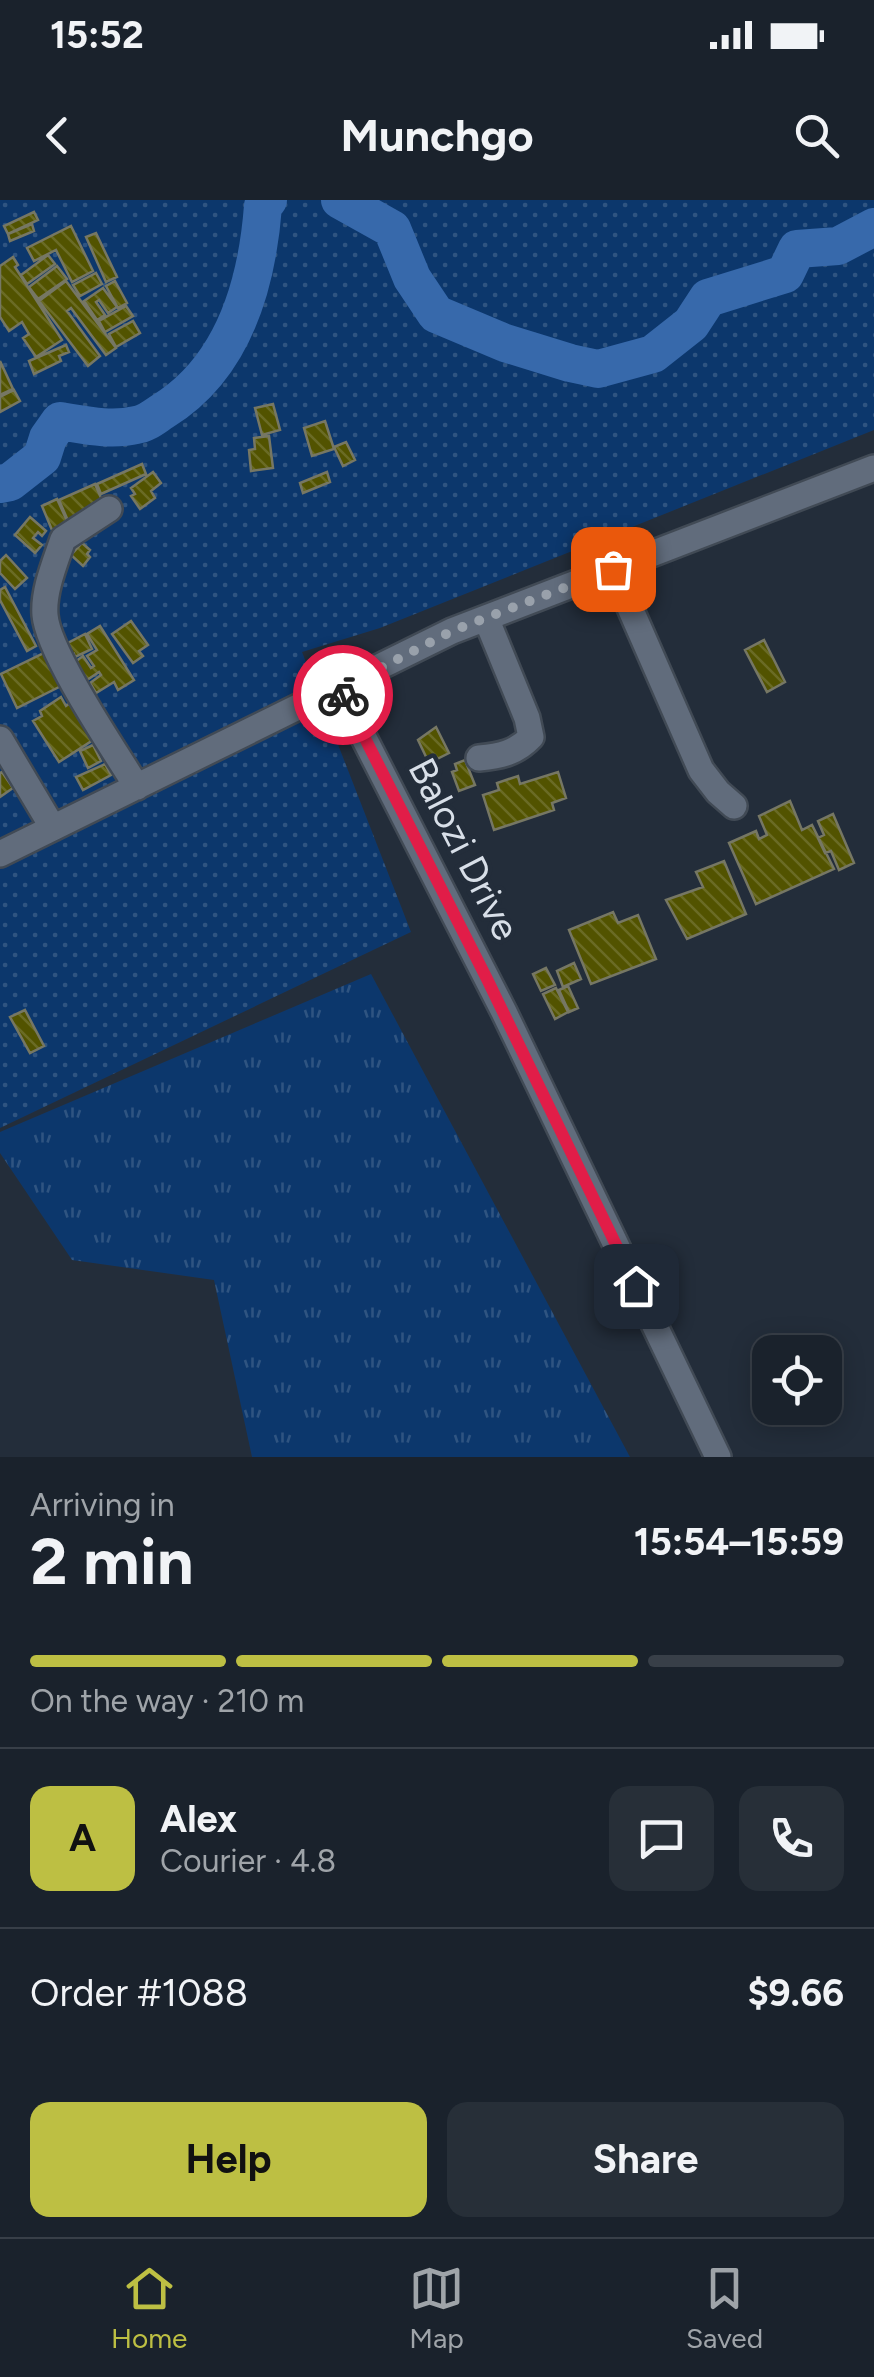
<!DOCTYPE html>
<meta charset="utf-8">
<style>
:root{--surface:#1a222c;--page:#272f38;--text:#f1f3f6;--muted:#9fa4a9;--line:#383f48;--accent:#bdbf43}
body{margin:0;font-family:Figtree,sans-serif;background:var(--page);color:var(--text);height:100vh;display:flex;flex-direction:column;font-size:38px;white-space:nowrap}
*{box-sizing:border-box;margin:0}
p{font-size:32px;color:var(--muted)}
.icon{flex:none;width:55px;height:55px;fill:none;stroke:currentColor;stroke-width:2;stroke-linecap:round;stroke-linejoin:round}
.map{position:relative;height:1257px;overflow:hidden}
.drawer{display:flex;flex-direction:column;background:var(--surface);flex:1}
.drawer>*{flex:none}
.tools{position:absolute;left:752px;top:1135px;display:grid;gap:20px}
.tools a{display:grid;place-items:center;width:90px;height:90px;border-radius:20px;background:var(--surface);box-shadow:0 5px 25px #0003,0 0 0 2px var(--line);font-size:50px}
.pin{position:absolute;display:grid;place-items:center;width:85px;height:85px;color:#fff;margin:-42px;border-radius:20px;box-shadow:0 5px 15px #0006}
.courier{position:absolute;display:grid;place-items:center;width:100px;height:100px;margin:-50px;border:8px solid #e11d48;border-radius:50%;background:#fff;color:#222;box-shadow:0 2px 12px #0007}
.overview em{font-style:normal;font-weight:700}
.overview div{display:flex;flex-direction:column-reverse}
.overview{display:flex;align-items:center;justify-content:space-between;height:170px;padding:0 30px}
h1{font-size:65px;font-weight:700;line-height:75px}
.bar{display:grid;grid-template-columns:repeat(4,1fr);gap:15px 10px;align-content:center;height:120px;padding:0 30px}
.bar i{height:12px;border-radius:8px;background:var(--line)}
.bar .active{background:var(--accent)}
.bar p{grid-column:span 4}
.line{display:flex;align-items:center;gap:25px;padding:0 30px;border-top:2px solid var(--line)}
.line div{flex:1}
.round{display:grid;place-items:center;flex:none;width:105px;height:105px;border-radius:20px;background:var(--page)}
.action{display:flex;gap:20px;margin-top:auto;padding:20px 30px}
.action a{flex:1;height:115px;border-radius:20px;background:var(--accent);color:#111;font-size:40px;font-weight:700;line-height:115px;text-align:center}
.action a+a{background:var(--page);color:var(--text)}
.status{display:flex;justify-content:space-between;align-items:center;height:70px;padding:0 50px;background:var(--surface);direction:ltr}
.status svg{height:28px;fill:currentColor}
header{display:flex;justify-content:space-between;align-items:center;height:130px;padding:0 30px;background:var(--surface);font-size:45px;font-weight:700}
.menu{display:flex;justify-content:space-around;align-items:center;height:140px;border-top:2px solid var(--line);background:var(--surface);font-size:28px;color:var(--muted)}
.menu a{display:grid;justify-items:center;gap:5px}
.menu .active{color:var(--accent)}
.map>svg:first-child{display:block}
.grass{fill:url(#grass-tufts)}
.garden{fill:url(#garden-dots)}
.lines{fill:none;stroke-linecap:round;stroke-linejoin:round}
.river{stroke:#3769ab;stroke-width:38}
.building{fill:url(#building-back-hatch);stroke:#767764;stroke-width:2.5}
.minor-casing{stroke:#414a55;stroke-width:30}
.minor{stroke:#616c7c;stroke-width:25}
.done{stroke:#99a1ab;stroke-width:10;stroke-dasharray:0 18}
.route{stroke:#e11d48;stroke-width:12}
.labels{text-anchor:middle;stroke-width:9;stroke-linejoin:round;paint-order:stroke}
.street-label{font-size:38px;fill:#d8dfe8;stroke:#232d3a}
</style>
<div class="status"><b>15:52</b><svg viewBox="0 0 49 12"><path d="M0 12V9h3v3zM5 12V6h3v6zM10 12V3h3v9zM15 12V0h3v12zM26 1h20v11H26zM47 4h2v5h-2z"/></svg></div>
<header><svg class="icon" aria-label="back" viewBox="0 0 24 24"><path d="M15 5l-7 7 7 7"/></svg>Munchgo<svg class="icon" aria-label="search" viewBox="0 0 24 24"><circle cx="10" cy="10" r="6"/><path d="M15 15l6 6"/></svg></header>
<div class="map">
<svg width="874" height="1257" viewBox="0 0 874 1257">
<defs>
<pattern id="grass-tufts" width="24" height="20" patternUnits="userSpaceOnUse" patternTransform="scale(2.5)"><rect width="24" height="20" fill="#0c376c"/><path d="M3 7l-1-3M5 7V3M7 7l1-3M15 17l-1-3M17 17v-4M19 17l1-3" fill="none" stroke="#2f5481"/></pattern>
<pattern id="garden-dots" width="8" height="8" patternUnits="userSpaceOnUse" patternTransform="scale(2.5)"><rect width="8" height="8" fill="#0c376c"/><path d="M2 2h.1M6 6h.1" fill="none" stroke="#2f5481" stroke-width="1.8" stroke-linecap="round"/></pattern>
<pattern id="building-back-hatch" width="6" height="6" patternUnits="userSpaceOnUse" patternTransform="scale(2.5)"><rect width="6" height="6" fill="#525300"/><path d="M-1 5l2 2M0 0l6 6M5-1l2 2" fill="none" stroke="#6a6b25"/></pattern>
</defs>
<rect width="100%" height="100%" fill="#232d3a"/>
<!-- grass -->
<path class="grass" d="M371,774l259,483h-378l-38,-177 -142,-20 -72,-107v-21z"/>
<!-- garden -->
<path class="garden" d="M0,0h874v230l-494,198 -78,24 109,280 -411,196z"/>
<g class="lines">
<!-- river -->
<path class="river" d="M340,0l52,29 20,49 24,36 69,29 65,20 28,6 55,-15 38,-30 17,-26 77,-24 12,-25 41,-3 36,-19
M0,284l10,-2 32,-25 6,-19 12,-17c25,4 51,10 76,4 10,-1 19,-9 27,-14 71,-44 94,-126 100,-205l5,-6"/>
</g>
<!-- building -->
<path class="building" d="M34,12l4,8 -30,14 -4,-8z
M32,24l2,7 -24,10 -2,-7z
M71,26l22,45 -21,11 -16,-32 -22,11 -7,-13z
M96,33l21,44 -11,5 -20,-45z
M48,55l7,9 -28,20 -6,-9z
M13,57l5,8 -3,2 47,73 -26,17 -13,-19 6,-4 -7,-12 -13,9 -9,-14v-51z
M57,66l10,13 -29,20 -9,-12z
M96,73l6,11 -22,12 -7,-11z
M66,81l50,67 -10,7 -35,-47 -4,3 33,45 -12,10 -49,-65z
M115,81l12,22 -9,5 -12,-22z
M103,88l14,19 -9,6 -9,-13 -3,2 9,13 -8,5 -13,-19z
M126,106l7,10 -28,16 -6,-11z
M133,121l7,12 -24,14 -7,-13z
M66,145l3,7 -10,4 2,5 -27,13 -5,-13z
M0,161l13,28 -13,6z
M14,190l6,11 -20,11v-15z
M273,204l7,26 -18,5 -7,-27z
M325,221l9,28 -22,7 -8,-28z
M269,236l4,32 -22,3 -2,-21 6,-1 -1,-11z
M346,242l9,18 -12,6 -9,-19z
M142,264l4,10 -45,20 -4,-10z
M153,272l8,11 -10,8 4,7 -15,11 -9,-13 4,-2 -4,-6z
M327,272l3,10 -27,11 -3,-10z
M95,284l10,23 -36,16 -10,-23z
M57,299l11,24 -16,7 -10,-24z
M30,317l16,14 -4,5 -4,-4 -5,6 9,7 -7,8 -20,-18z
M82,343l8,7 -3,4 3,3 -7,9 -12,-11z
M6,355l21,23 -12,11 -15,-16v-12z
M5,387l31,59 -9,5 -27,-51v-10z
M131,421l17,24 -9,6 4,5 -10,7 -21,-29z
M100,426l34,54 -16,10 -4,-8 -18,11 -6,-10 11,-8 -2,-3 -12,8 -12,-18 8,-6 8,12 3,-2 -7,-10 10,-6 -10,-16z
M85,434l7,15 -17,8 -1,-3 -3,2 -9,-10z
M764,440l21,42 -18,10 -22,-42z
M44,453l17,33 -44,22 -16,-34z
M61,497l5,9 4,-3 23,37 -34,22 -26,-41 9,-5 -2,-5z
M436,527l13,26 -20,10 -11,-23z
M93,545l8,16 -13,7 -8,-17z
M465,560l10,25 -16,6 -7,-19 5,-2 -2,-6z
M105,564l6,11 -28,15 -7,-13z
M2,572l11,16 -13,9v-24z
M558,572l8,26 -14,5 2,7 -60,20 -11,-35 16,-5 -2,-7 21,-7 2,8z
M790,601l12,29 10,-5 22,44 -78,35 -27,-61 27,-12 3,8 8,-4 -8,-19z
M833,614l21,49 -15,7 -8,-19 -6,2 -7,-15 6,-3 -6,-14z
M724,661l22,53 -59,25 -21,-39 37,-13 -7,-15z
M613,712l5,11 20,-8 18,44 -65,25 -22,-54z
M574,763l7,16 -18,8 -6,-16z
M546,768l9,17 -14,6 -8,-17z
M568,786l10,22 -9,4 -10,-22z
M556,788l12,24 -13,7 -12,-25z
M25,810l19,36 -14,7 -20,-36z"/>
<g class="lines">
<defs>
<path id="minor" d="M109,309l-46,30c-8,24 -20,52 -18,76 3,38 70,136 92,172
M613,369l88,201 17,22 16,14
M339,489l165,323 214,445
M0,539l53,89
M479,558c21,-2 37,-5 52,-21l-4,-19 -41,-100
M0,654l452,-223 422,-163"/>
</defs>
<!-- minor casing -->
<use href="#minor" class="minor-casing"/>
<!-- minor -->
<use href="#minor" class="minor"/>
</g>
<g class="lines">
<!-- done -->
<path class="done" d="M343,495l-3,-6 112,-58 161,-62"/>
<!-- route -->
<path class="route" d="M343,495l144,284 149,307"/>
</g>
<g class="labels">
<!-- street labels -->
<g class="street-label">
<text transform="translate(464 649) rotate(63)" y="13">Balozi Drive</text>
</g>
</g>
</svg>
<div class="tools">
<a><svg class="icon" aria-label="locate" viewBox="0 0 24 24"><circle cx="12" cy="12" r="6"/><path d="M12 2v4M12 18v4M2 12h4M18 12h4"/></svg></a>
</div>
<div class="pin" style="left:613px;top:369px;background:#ea580c"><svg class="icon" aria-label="bag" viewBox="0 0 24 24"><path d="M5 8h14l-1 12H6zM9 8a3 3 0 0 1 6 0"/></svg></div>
<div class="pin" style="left:636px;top:1086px;background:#1f2937"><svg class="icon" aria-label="home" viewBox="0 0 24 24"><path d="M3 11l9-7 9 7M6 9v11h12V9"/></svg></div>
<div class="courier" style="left:343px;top:495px"><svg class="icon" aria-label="bike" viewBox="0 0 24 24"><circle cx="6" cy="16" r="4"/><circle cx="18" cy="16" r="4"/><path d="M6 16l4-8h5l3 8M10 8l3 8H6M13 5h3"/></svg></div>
</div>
<section class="drawer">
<div class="overview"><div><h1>2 min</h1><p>Arriving in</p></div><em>15:54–15:59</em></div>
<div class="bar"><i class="active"></i><i class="active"></i><i class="active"></i><i></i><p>On the way · 210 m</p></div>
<div class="line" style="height:180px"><b class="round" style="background:var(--accent);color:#111">A</b><div><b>Alex</b><p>Courier · 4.8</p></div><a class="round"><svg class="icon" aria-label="chat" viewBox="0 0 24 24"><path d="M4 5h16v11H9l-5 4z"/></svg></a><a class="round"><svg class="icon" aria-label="phone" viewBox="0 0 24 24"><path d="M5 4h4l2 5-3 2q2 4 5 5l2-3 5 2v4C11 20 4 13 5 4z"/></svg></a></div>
<div class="line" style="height:130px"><div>Order #1088</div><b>$9.66</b></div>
<div class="action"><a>Help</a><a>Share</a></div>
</section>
<nav class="menu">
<a class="active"><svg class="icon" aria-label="home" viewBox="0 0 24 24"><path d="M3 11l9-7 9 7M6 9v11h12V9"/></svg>Home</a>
<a><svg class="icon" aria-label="map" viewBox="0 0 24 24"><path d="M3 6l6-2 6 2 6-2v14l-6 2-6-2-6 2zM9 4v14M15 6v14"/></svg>Map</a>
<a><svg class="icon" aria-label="saved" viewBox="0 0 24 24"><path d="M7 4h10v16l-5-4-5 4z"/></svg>Saved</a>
</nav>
